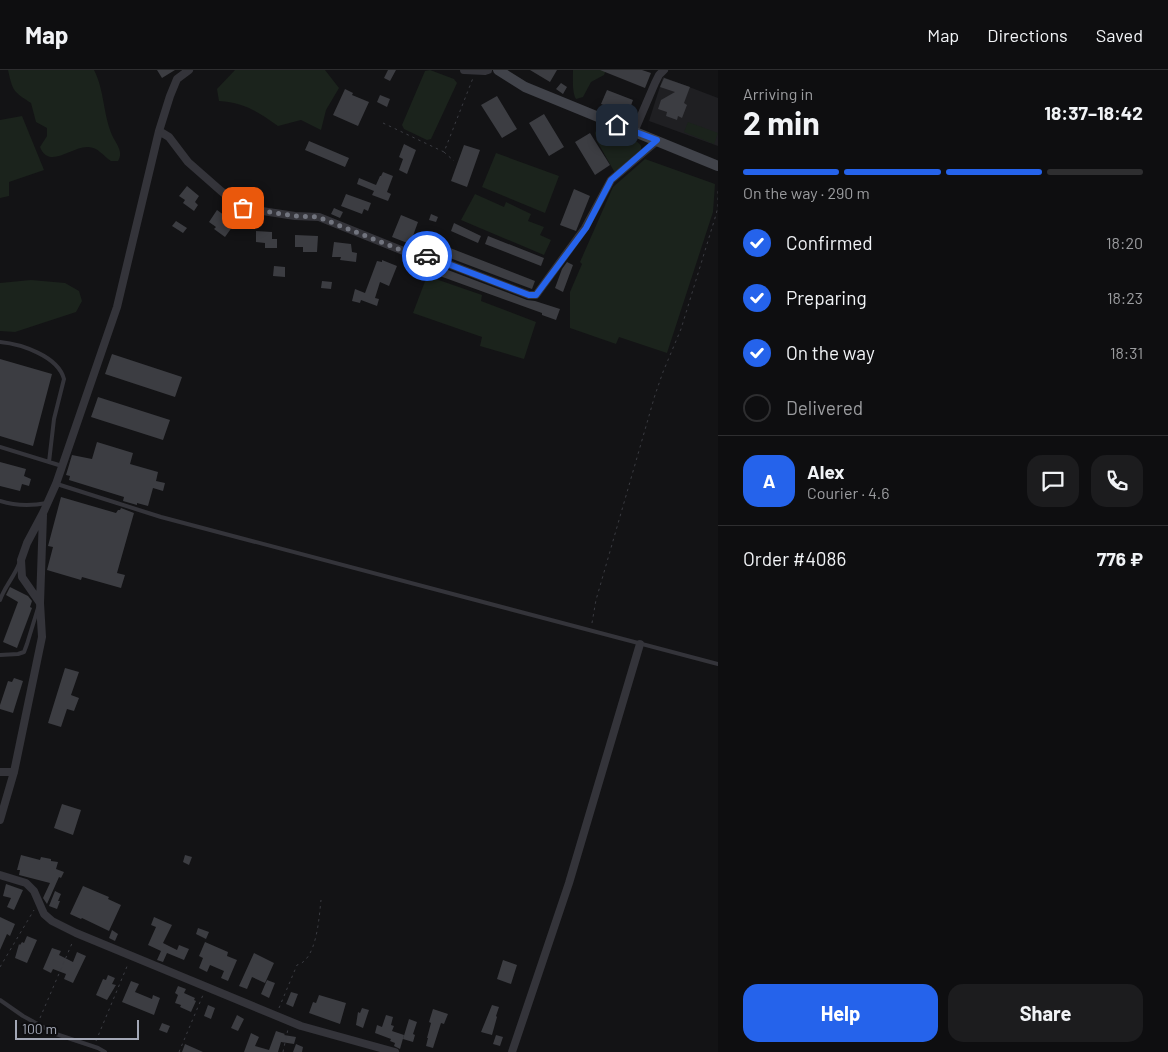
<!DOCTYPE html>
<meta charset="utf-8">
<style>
:root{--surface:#0e0e10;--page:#1c1c1e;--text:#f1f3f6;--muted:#9b9c9f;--line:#2e2e30;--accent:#2563eb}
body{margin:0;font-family:Barlow,sans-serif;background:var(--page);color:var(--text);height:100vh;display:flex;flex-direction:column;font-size:19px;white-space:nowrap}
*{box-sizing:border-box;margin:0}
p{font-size:16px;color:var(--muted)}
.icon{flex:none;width:28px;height:28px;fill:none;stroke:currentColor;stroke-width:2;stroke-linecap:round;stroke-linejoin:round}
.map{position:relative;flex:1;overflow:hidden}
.details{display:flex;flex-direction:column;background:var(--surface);width:450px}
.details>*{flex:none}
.scale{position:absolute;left:15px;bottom:12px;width:124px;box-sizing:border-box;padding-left:5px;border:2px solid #a3a8b6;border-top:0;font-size:14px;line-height:18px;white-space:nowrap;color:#a3a8b6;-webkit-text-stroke:4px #0e0e10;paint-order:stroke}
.pin{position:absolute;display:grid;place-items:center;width:42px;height:42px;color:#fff;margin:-21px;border-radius:10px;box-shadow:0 2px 8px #0006}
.courier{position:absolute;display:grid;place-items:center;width:50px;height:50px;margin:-25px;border:4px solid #2563eb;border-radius:50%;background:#fff;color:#222;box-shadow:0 1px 6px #0007}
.headline em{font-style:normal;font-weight:700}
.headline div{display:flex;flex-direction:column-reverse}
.headline{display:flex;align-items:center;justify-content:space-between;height:85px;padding:0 25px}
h1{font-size:32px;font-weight:700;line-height:38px}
.bar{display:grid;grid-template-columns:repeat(4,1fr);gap:8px 5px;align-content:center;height:60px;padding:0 25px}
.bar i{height:6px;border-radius:4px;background:var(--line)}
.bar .active{background:var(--accent)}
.bar p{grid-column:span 4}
.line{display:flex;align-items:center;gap:12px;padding:0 25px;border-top:1px solid var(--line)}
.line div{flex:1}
.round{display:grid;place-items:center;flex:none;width:52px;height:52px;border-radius:15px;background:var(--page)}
ol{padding:0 25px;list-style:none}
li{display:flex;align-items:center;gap:15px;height:55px}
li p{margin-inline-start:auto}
li .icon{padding:5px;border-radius:50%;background:var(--accent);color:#fff;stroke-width:4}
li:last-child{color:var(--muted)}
li i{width:28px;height:28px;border:2px solid var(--line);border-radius:50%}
.primary-button{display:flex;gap:10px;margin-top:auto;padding:10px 25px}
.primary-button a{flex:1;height:58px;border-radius:15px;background:var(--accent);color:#fff;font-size:20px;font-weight:700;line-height:58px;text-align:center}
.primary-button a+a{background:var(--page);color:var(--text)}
header{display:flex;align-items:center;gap:30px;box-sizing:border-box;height:70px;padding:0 25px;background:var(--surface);border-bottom:1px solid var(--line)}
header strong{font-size:24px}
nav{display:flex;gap:28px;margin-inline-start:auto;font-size:18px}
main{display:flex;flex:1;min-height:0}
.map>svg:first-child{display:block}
.built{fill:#1f1f22}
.green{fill:#1b231c}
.building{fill:#3c3d42}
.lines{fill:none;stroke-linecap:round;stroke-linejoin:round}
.path{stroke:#3a3b41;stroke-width:1;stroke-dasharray:2.5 4;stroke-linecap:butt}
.lane{stroke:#34343a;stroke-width:4}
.street{stroke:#34343a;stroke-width:8}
.secondary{stroke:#41434a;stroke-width:10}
.done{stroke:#71747e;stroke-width:5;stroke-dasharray:0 9}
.route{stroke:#2563eb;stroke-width:6}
</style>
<header>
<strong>Map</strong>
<nav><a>Map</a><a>Directions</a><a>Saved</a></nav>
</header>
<main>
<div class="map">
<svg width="718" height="982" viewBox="0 0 718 982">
<rect width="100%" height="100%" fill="#131315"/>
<!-- built -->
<path class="built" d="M663,7l55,21v48l-69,-25z"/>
<!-- green -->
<path class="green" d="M8,0h86c11,21 9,48 20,69 4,7 9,14 4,22h-7c-8,-5 -13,-14 -23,-14 -16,-1 -39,23 -48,0l7,-11v-8l-11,-6 -5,-19c-18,-12 -18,-11 -23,-33z
M235,0h90l14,18 -13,22 -5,20 -20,-10 -23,6c-21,-15 -33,-23 -59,-25l-2,-12z
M430,0l24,9 3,4 -26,56 -4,1 -23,-11 -2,-4 23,-54z
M573,0h33l-2,5 -13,7 -8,15 -7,2c-4,-6 -3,-21 -3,-29z
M22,46l22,54 -35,12v14l-9,2v-78z
M688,52l30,11 -4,11 -30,-12z
M601,58c9,0 36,10 40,18v5l-26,22 -18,-32 -2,-8 1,-2z
M496,83l63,23 -14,37 -63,-26z
M645,89l70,25 -2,28 -46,141 -48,-16 -3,7 -46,-16v-36l12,-28 -2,-2 33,-75z
M475,124l29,13 2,-5 25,12 -3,7 16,6 -4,8 11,5 -7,15 -83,-35z
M427,206l55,19 -1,6 55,21 -12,37 -44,-13 2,-9 -69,-24z
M31,210l34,3 14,8 3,10 -6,11 -61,20 -15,-1v-48z"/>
<!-- building -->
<path class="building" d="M157,0h18l-13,8z
M388,0h8l-6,11 -6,-3z
M530,0h27l-7,12z
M600,0h42l9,3 -6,15z
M664,8l26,9 -6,16 3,2 -5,13 -4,-2 -1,4 -11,-4 1,-4 -9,-3 3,-9 14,-8 -15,-5z
M561,13l6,4 -4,7 -7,-5z
M345,19l8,4 -1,2 17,7 -11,24 -25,-11z
M607,20l26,10 -5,14 -27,-10z
M380,25l10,4 -3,8 -10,-5z
M497,26l20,33 -15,9 -21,-33z
M544,44l20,33 -15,9 -20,-33z
M590,63l20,32 -15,10 -20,-33z
M309,71l40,17 -4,9 -40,-17z
M404,74l12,6 -9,24 -8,-4 4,-11 -4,-2z
M464,75l16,5 -13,37 -16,-6z
M383,102l10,4 -6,16 4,2 -3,7 -16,-6 2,-4 -17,-7 2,-6 17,7 4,-9h1z
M187,116l12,10 -4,6 3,3 -4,6 -11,-8 2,-3 -6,-4z
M574,119l16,7 -14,35 -16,-6z
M346,124l25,9 -3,8 -4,-2 -2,5 -21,-8z
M334,138l9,4 -3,6 -9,-4z
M217,140l18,13 -10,14 -11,-8 2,-2 -7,-5z
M431,144l7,3 -2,5 -7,-2z
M401,145l17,7 -8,22 -18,-7z
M176,151l11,7 -4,5 -11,-7z
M454,153l27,13 -3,7 -27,-12z
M256,161l16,1v7h5v9h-12v-5l-9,-1z
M295,165l23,1 -1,16h-14v-5h-8z
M488,166l56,22 -3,8 -56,-22z
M334,172l17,2 1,8 5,1 -1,9 -16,-2 1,-3h-9z
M445,176l90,35 -3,8 -90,-34z
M382,190l15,6 -8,20 -9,-4 -5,16 4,1 -2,7 -16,-6 -1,3 -8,-2 3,-12 10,4 12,-32 5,1z
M567,192l6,3 -10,27 -8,-4 7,-19z
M274,196l11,1v10l-12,-1z
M440,197l87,33 8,1 25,8 -4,11 -14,-5v-2l-105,-38z
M322,211l10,1 -1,7 -10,-1z
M112,284l70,23 -7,20 -70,-23z
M0,289l52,15 -19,72 -33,-10z
M98,327l72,23 -7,20 -72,-23z
M97,372l36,11 -3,11 28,8 -2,9 9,2 -2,8 -10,-3 -5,18 -11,-3v2l-14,-4 1,-4 -55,-17 1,-4 -4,-1 6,-20 20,4z
M0,392l26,7 -2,7 7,3 -2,7 -7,-2 -2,7 -20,-5z
M61,427l55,16 2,-3h2l1,-2 13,5 -17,60 8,2 -4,13 -39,-11 -1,3 -34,-10 6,-23 -5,-1z
M10,517l18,9 4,5 -2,6 2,1 -15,40 -14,-6 15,-40 -12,-7z
M65,598l14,4 -8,23 8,3 -5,13 -7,-2 -6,18 -13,-4z
M14,608l9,3 -10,32 -13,-4v-4l8,-24 4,1z
M62,734l19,6 -8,25 -19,-7z
M21,785l19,5 1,-3 10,2v2l7,1 -2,7 8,3 -3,6 -2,-1 -12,27 -4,-6 7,-15 -31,-8 1,-5h-3z
M185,785l7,2 -3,8 -6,-3z
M6,814l17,6 -9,20 -7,-3 4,-9 -8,-2z
M83,816l26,11 -1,2 13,6 -12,26 -27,-13 -1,1 -11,-5z
M55,821l6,3 -3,7h2l-3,8 -8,-3z
M0,847l15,7 -5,12 -3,-2 -7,16z
M154,847l18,8 -9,18 14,7 2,-5 10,4 -5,11 -17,-7 -4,9 -6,-2 4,-9 -13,-6 8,-18 -5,-2z
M198,858l11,4 -3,7 -10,-5z
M112,860l6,4 -3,7 -6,-3z
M27,866l10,4 -10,23 -12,-5 4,-14 1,1 2,-3 2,1z
M205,872l23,10 -1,4 10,4 -9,21 -7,-3 3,-7 -14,-6 -3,7 -8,-4 4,-10 -4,-2z
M52,878l9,3 -2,4 14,7 4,-10 9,4 -13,27 -9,-4 2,-5 -13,-5 -2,4 -8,-4z
M254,883l20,10 -9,20 -13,-6 -5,12 -8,-3z
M503,890l14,5 -6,19 -14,-5z
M108,905l7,3 -3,6 4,1 -9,15 -11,-5 7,-16 3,1z
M267,910l8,3 -6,15 -8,-4z
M131,911l8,3 -4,8 17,7 1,-4 7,3 -6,17 -32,-13z
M178,916l8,3 -2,4 11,5 -1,2 2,1 -5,11 -11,-5 1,-2 -6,-2 3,-8 -3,-2z
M291,922l7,2 -5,13 -7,-3z
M319,925l27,8 -6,21 -31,-11 4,-11 3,1z
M208,935l7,3 -4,11 -7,-3z
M492,935l7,2 -3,9 1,1 -5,18 -11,-3z
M362,938l7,2 -6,18 -7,-3 2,-13 2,1z
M433,939l15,5 -4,10 -3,-1 -8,25 -7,-2 2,-8h-1l4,-15 -2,-1z
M237,945l7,4 -6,12 -7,-3z
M386,945l7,2 -2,8 3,1 -2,5 12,4 -4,14 -6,-3 1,-3 -5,-2 1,-2 -16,-6 2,-8 5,2z
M409,949l8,3 -4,12 2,1 -2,7 -10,-3z
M162,953l8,3 -3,7 -8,-3z
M276,961l9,3 -1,1 12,2 -2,7 -13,-2 -3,10h-34l7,-19 8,4 -4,9 14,4z
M496,965l7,2 -3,9 -7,-2z
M185,974l18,8h-21z
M296,974l7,3 -1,5h-9z"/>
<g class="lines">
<!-- path -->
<path class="path" d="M383,53l61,29 29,-74
M444,82l10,9
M592,553l4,-23 59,-205 8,-23 18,-43 34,-111 3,-11v-19
M0,897l34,-57
M279,938l18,-43c20,-5 22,-48 24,-65
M40,948l33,-77
M96,971l32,-77
M179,982l24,-57
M283,982l5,-23"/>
<!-- lane -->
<path class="lane" d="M0,272c21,2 58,14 64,37l-10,40 -5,43
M0,377l62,19
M57,414l104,33 557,147
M0,431c16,5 31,5 47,2
M0,530c5,-14 14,-23 19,-36
M0,585l18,-1 6,-2 3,-8 11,-36
M0,930l23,16 33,18 42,14 7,4"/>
<!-- street -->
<path class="street" d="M464,0l21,1 3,-1
M159,61l10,6 19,25 33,29 22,17 52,8 24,1 87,35 19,3 104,40h7l49,-67 26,-48 46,-39
M634,62l21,-49 4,-8 5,-5
M40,533l3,-88
M0,702h14
M0,750l14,-48 28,-135 -2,-34 -18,-26 -1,-17 6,-17 16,-30 13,-29 61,-177 42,-176 11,-35 7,-17 12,-9
M0,805l26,8 8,8 10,23 8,7 24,12 225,93 94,26
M512,982l57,-169 71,-239"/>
<!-- secondary -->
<path class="secondary" d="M498,0l27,17 193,79"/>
</g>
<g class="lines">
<!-- done -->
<path class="done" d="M243,138l52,8 23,1 88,35 21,4"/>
<!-- route -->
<path class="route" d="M427,186l102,39h7l50,-67 25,-48 46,-40 -40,-15"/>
</g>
</svg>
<div class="scale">100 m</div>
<div class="pin" style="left:243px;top:138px;background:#ea580c"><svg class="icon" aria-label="bag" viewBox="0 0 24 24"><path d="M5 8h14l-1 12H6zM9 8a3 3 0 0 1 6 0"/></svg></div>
<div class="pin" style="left:617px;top:55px;background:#1f2937"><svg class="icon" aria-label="home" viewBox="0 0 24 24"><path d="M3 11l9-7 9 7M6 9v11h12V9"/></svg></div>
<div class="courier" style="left:427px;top:186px"><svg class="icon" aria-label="car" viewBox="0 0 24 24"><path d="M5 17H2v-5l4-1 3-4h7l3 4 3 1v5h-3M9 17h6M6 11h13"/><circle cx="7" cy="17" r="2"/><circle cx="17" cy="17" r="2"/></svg></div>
</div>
<section class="details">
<div class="headline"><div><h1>2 min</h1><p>Arriving in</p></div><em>18:37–18:42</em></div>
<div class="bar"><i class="active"></i><i class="active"></i><i class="active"></i><i></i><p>On the way · 290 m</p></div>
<ol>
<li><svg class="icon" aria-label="check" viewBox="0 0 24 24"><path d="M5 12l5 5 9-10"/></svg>Confirmed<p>18:20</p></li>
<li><svg class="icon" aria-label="check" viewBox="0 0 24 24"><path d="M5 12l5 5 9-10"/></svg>Preparing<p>18:23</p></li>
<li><svg class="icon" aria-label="check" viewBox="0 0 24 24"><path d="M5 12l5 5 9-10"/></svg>On the way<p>18:31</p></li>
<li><i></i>Delivered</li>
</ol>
<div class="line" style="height:90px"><b class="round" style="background:var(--accent);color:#fff">A</b><div><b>Alex</b><p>Courier · 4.6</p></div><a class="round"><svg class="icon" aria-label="chat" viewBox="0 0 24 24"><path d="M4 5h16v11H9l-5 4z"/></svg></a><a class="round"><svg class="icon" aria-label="phone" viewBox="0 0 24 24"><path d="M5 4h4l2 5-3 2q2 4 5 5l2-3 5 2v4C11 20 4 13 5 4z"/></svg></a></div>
<div class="line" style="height:65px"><div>Order #4086</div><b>776 ₽</b></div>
<div class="primary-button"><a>Help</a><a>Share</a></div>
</section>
</main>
